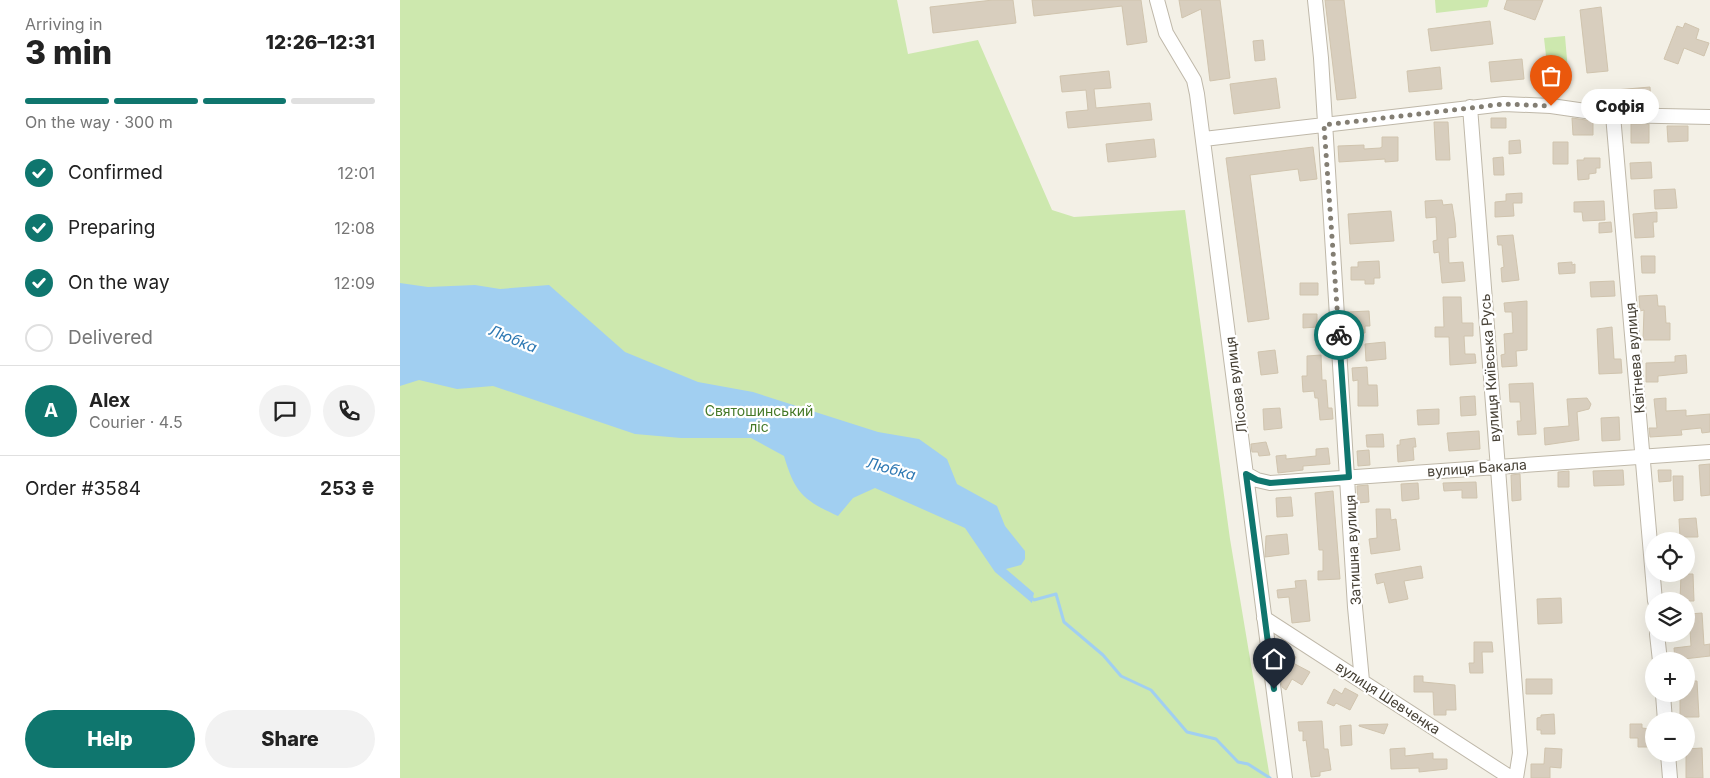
<!DOCTYPE html>
<meta charset="utf-8">
<style>
:root{--surface:#fff;--page:#f2f2f2;--text:#222;--muted:#767676;--line:#e0e0e0;--accent:#0f766e}
body{margin:0;font-family:Inter,sans-serif;background:var(--page);color:var(--text);height:100vh;display:flex;flex-direction:column;font-size:19px;white-space:nowrap}
*{box-sizing:border-box;margin:0}
p{font-size:16px;color:var(--muted)}
.icon{flex:none;width:28px;height:28px;fill:none;stroke:currentColor;stroke-width:2;stroke-linecap:round;stroke-linejoin:round}
.map{position:relative;flex:1;overflow:hidden}
.panel{display:flex;flex-direction:column;background:var(--surface);width:400px}
.panel>*{flex:none}
.controls{position:absolute;left:1245px;top:532px;display:grid;gap:10px}
.controls a{display:grid;place-items:center;width:50px;height:50px;border-radius:50%;background:var(--surface);box-shadow:0 5px 20px #0002;font-size:25px}
.pin{position:absolute;display:grid;place-items:center;width:42px;height:42px;color:#fff;margin:-51px -21px;border-radius:50% 50% 50% 0;rotate:-45deg;box-shadow:0 0 5px #0007}
.pin .icon{rotate:45deg}
.courier{position:absolute;display:grid;place-items:center;width:50px;height:50px;margin:-25px;border:4px solid #0f766e;border-radius:50%;background:#fff;color:#222;box-shadow:0 1px 6px #0007}
.bubble{position:absolute;height:35px;border-radius:18px;background:var(--surface);box-shadow:0 5px 20px #0002;font-size:16px;font-weight:800;line-height:35px;text-align:center}
.overview em{font-style:normal;font-weight:800}
.overview div{display:flex;flex-direction:column-reverse}
.overview{display:flex;align-items:center;justify-content:space-between;height:85px;padding:0 25px}
h1{font-size:32px;font-weight:800;line-height:38px}
.bar{display:grid;grid-template-columns:repeat(4,1fr);gap:8px 5px;align-content:center;height:60px;padding:0 25px}
.bar i{height:6px;border-radius:4px;background:var(--line)}
.bar .selected{background:var(--accent)}
.bar p{grid-column:span 4}
.line{display:flex;align-items:center;gap:12px;padding:0 25px;border-top:1px solid var(--line)}
.line div{flex:1}
.round{display:grid;place-items:center;flex:none;width:52px;height:52px;border-radius:26px;background:var(--page)}
ol{padding:0 25px;list-style:none}
li{display:flex;align-items:center;gap:15px;height:55px}
li p{margin-inline-start:auto}
li .icon{padding:5px;border-radius:50%;background:var(--accent);color:#fff;stroke-width:4}
li:last-child{color:var(--muted)}
li i{width:28px;height:28px;border:2px solid var(--line);border-radius:50%}
.cta{display:flex;gap:10px;margin-top:auto;padding:10px 25px}
.cta a{flex:1;height:58px;border-radius:30px;background:var(--accent);color:#fff;font-size:20px;font-weight:800;line-height:58px;text-align:center}
.cta a+a{background:var(--page);color:var(--text)}
main{display:flex;flex:1;min-height:0}
.map>svg:first-child{display:block}
.green{fill:#cde8ae}
.water{fill:#a1cff1}
.lines{fill:none;stroke-linecap:round;stroke-linejoin:round}
.stream{stroke:#a1cff1;stroke-width:3}
.building{fill:#d8cebe;stroke:#d0c4ae}
.minor-casing{stroke:#bfb8a9;stroke-width:16}
.minor{stroke:#fff;stroke-width:14}
.done{stroke:#837e73;stroke-width:5;stroke-dasharray:0 9}
.route{stroke:#0f766e;stroke-width:6}
.labels{text-anchor:middle;stroke-width:4.5;stroke-linejoin:round;paint-order:stroke}
.street-label{font-size:14px;fill:#464035;stroke:#fff}
.park-label{font-size:14px;fill:#457928;stroke:#fff}
.water-label{font-size:15px;font-style:italic;fill:#2d78b3;stroke:#fff}
</style>
<main>
<section class="panel">
<div class="overview"><div><h1>3 min</h1><p>Arriving in</p></div><em>12:26–12:31</em></div>
<div class="bar"><i class="selected"></i><i class="selected"></i><i class="selected"></i><i></i><p>On the way · 300 m</p></div>
<ol>
<li><svg class="icon" aria-label="check" viewBox="0 0 24 24"><path d="M5 12l5 5 9-10"/></svg>Confirmed<p>12:01</p></li>
<li><svg class="icon" aria-label="check" viewBox="0 0 24 24"><path d="M5 12l5 5 9-10"/></svg>Preparing<p>12:08</p></li>
<li><svg class="icon" aria-label="check" viewBox="0 0 24 24"><path d="M5 12l5 5 9-10"/></svg>On the way<p>12:09</p></li>
<li><i></i>Delivered</li>
</ol>
<div class="line" style="height:90px"><b class="round" style="background:var(--accent);color:#fff">A</b><div><b>Alex</b><p>Courier · 4.5</p></div><a class="round"><svg class="icon" aria-label="chat" viewBox="0 0 24 24"><path d="M4 5h16v11H9l-5 4z"/></svg></a><a class="round"><svg class="icon" aria-label="phone" viewBox="0 0 24 24"><path d="M5 4h4l2 5-3 2q2 4 5 5l2-3 5 2v4C11 20 4 13 5 4z"/></svg></a></div>
<div class="line" style="height:65px"><div>Order #3584</div><b>253 ₴</b></div>
<div class="cta"><a>Help</a><a>Share</a></div>
</section>
<div class="map">
<svg width="1310" height="778" viewBox="0 0 1310 778">
<rect width="100%" height="100%" fill="#f3f0e6"/>
<!-- green -->
<path class="green" d="M0,0h497l11,54 70,-14 74,170 22,7 111,-7 45,329 40,239h-870z
M1035,0h54l-2,7 -51,6z
M1165,36l3,35 -20,3 -4,-36z"/>
<!-- water -->
<path class="water" d="M0,283l28,4 47,-2 25,4 49,-4 76,67 73,30 55,10 125,40 41,7 28,20 10,25 40,22 8,20 20,25v8l-4,6 -15,4 28,24 -2,10 -37,-31 -30,-44 -90,-40 -22,10 -15,18c-35,-16 -43,-23 -54,-60l-33,-18h-70l-46,-4 -142,-48 -36,3 -38,-9 -19,6z"/>
<g class="lines">
<!-- stream -->
<path class="stream" d="M631,597l3,3 22,-6 8,28 39,33 18,21 30,14 36,42 29,7 22,23 10,2 22,14"/>
</g>
<!-- building -->
<path class="building" d="M593,0h20l3,23 -83,10 -3,-26z
M632,0h109l6,42 -20,3 -5,-39 -88,10z
M779,0h41l10,78 -20,3 -9,-72 -19,9z
M925,0h19l12,98 -19,2z
M1107,0h36l-8,20 -31,-11z
M1201,7l7,64 -21,2 -7,-63z
M1090,21l3,23 -62,7 -3,-22z
M1285,23l14,6 -3,10 13,4 -5,13 -20,-8 -6,16 -14,-5 13,-33 6,2z
M863,40l2,20 -10,1 -2,-20z
M1122,59l2,20 -33,3 -2,-20z
M1040,67l2,22 -33,3 -2,-21z
M709,71l2,17 -17,1 2,19 54,-5 2,17 -84,8 -2,-16 22,-2 -2,-20 -24,2 -2,-16z
M876,78l4,30 -46,6 -4,-30z
M1250,87l1,14 -34,3 -2,-14z
M1091,118h15v10h-15z
M1172,118l21,3v14h-20z
M1034,122h14l2,38h-14z
M1231,124h18v19h-18z
M1267,126h21v15l-20,1z
M982,137h16v24l-13,1v-3l-46,3 -1,-16 26,-1v4l16,-1 2,-1z
M754,139l2,18 -48,5 -2,-18z
M1120,140l1,13 -12,1v-13z
M1153,142h15v22h-15z
M913,147l4,32 -17,2 -2,-12 -48,6 19,144 -21,3 -22,-164z
M1103,157l1,18h-10l-1,-17z
M1184,158h16v10h-4v5l-7,1v5l-11,1 -1,-20h7z
M1251,162l1,16 -21,1 -1,-16z
M1275,189l2,19 -22,1 -1,-19z
M1122,193v10h-9l1,13 -19,1v-15l11,-1v-7z
M1042,200l1,5 9,-1 3,19 1,14 -8,1 1,25 14,-1 2,19 -23,2 -3,-31 -5,1 -1,-12 4,-1 -1,-23 -10,1 -1,-17z
M1204,201l1,19 -22,1 -1,-9h-8v-10z
M991,211l3,30 -44,3 -2,-30z
M1257,212v10h-4l1,15 -19,1 -2,-24z
M1211,222l1,10 -13,1v-10z
M1113,235l6,45 -17,2 -1,-14 3,-1 -2,-22h-4l-1,-9z
M1241,256h14v17h-13z
M979,261l1,17h-6v6h-9v-4h-14v-13h7v-5z
M1172,262v3l3,-1v9l-16,1 -1,-11z
M1214,281l1,15 -24,1 -1,-15z
M900,283h18v12h-18z
M1257,295l1,11h7l1,17h4v17h-27l1,-30 -4,1 -1,-15z
M1043,297h18l1,26h11v13h-9l1,18h10l1,9 -26,2 -1,-28h-14v-10h9z
M1127,301v49l-11,1 1,15 -15,1 -1,-12 4,-1 -1,-20 9,-1 -1,-21h-7l-1,-9z
M969,311l1,15h-5v7l-17,1 -1,-22z
M903,314h14v13l-14,1z
M1212,327l2,32h7l1,14 -23,1 -2,-45z
M985,342l1,17 -20,2 -1,-17z
M875,350l3,23 -17,2 -3,-23z
M921,355l1,25h4l2,28h4l1,11 -13,1 -2,-22h-3l-1,-7 -11,1 -1,-16h5v-20z
M1286,355l1,18 -29,3v6h-12v-19l29,-1v-6z
M967,367l1,18h9l1,21h-20v-26l-5,1 -1,-13z
M1133,383l3,51 -18,1 -1,-14h4l-1,-19h-10l-1,-18z
M1075,396l1,19 -15,1 -1,-19z
M1187,398l4,6 -2,5 -12,3 2,28 -34,5 -1,-17 25,-2 -2,-27z
M1266,398v13l20,-1v6l24,-2v18l-8,1 -1,-5 -20,2 1,5 -32,2 -1,-9h8l-3,-29z
M880,408l2,20 -18,2 -1,-21z
M1039,409v15l-21,1 -1,-15z
M1219,417l1,23 -18,1 -1,-23z
M1079,431l1,18 -31,2 -2,-18z
M983,434l1,13h-17l-1,-12z
M1015,438l1,9h-3l1,13 -16,2 -1,-17h3v-5z
M866,442l4,13 -11,1 -1,-4h-6l-1,-8z
M928,448l2,16 -27,2v4l-25,3 -2,-17 10,-1v4l30,-3v-7z
M969,450l1,15 -12,1 -1,-15z
M1310,464v31l-9,1 -2,-31z
M1223,470l1,15 -30,1 -1,-15z
M1258,470h13v11l-12,1z
M1169,471v16h-11v-15z
M1120,474l1,26 -9,1 -1,-26z
M1273,476h10v24l-9,1z
M1076,482l1,16h-15v-8l-18,1 -1,-8z
M1018,483l1,16 -17,2 -1,-17z
M968,485l1,17 -11,1 -1,-17z
M933,491l7,88 -22,1v-9h5v-21h-4l-4,-57z
M891,497l2,19 -16,1 -1,-19z
M976,509h14l1,11 5,-1 4,31 -29,4 -2,-15 8,-1z
M1296,518l2,19h-18l-1,-18z
M887,534l2,20 -24,3 1,-21z
M1021,566l2,12 -19,3 4,18 -19,4 -5,-21 -7,2 -2,-10z
M1281,574h12l1,27h-14z
M906,580l4,41 -18,2 -3,-26 -11,1 -1,-8 19,-2 -1,-7z
M1161,598l1,25 -24,1 -1,-25z
M1302,613l2,32 6,-1v12l-35,4 -1,-12 17,-2 -2,-32z
M1074,642h18l1,10h-11l1,21h-13l-1,-10h5z
M885,651l11,6 -3,6 17,9 -8,13 -10,-6 -6,11 -4,-3 -2,-13 5,-7 -6,-5z
M1014,676h9v6l32,3 1,25h-10v5h-12l-1,-23h-19z
M1126,679h26v15h-26z
M1286,681h11l2,36h-19v-23h6z
M945,688l13,7 -8,15 -14,-7 -2,3 -7,-3 7,-14 8,5z
M1154,714l1,20h-14v-4h-4v-12l4,-1v-2z
M922,721l2,28h4l3,21 -11,2v4l-9,1 -5,-37 -3,1v-10h-4l-1,-9z
M988,724l-4,10 -25,-8v-1z
M1230,724h12v4l8,1v18h-12v-9h-8z
M951,725l1,20 -11,1 -1,-20z
M1005,748v8l28,-3v6h14v10l-28,3v-4l-28,1 -1,-20z
M1145,748l17,1 -1,19 -11,-1v11h-19v-14h13z
M1302,748l1,30h-17v-29z"/>
<g class="lines">
<defs>
<path id="minor" d="M757,0l9,33 28,47 3,14 88,684
M915,0l6,58 34,549 7,74
M1070,107l50,646 -4,25
M1213,115l42,486
M804,139l300,-35 47,2 62,9 97,2
M846,474l11,6 13,3 440,-31
M864,618l247,160
M1257,634l3,27
M1263,694l2,27
M1268,754l2,24"/>
</defs>
<!-- minor casing -->
<use href="#minor" class="minor-casing"/>
<!-- minor -->
<use href="#minor" class="minor"/>
</g>
<g class="lines">
<!-- done -->
<path class="done" d="M939,335l-15,-210 180,-21 47,2"/>
<!-- route -->
<path class="route" d="M874,689l-28,-215 11,6 13,3 79,-6 -10,-142"/>
</g>
<g class="labels">
<!-- street labels -->
<g class="street-label">
<text transform="translate(1235 358) rotate(-95)" y="5">Квітнева вулиця</text>
<text transform="translate(1090 368) rotate(-94)" y="5">вулиця Київська Русь</text>
<text transform="translate(836 385) rotate(-97)" y="5">Лісова вулиця</text>
<text transform="translate(1077 468) rotate(-4)" y="5">вулиця Бакала</text>
<text transform="translate(953 550) rotate(-93)" y="5">Затишна вулиця</text>
<text transform="translate(988 698) rotate(33)" y="5">вулиця Шевченка</text>
</g>
<!-- park labels -->
<g class="park-label">
<text x="359" y="416">Святошинський<tspan x="359" dy="16">ліс</tspan></text>
</g>
<!-- water labels -->
<g class="water-label">
<text transform="translate(113 339) rotate(22)" y="5">Любка</text>
<text transform="translate(491 469) rotate(15)" y="5">Любка</text>
</g>
</g>
</svg>
<div class="controls">
<a><svg class="icon" aria-label="locate" viewBox="0 0 24 24"><circle cx="12" cy="12" r="6"/><path d="M12 2v4M12 18v4M2 12h4M18 12h4"/></svg></a>
<a><svg class="icon" aria-label="layers" viewBox="0 0 24 24"><path d="M12 4l9 5-9 5-9-5zM3 14l9 5 9-5"/></svg></a>
<a>+</a>
<a>−</a>
</div>
<div class="pin" style="left:1151px;top:106px;background:#ea580c"><svg class="icon" aria-label="bag" viewBox="0 0 24 24"><path d="M5 8h14l-1 12H6zM9 8a3 3 0 0 1 6 0"/></svg></div>
<div class="pin" style="left:874px;top:689px;background:#1f2937"><svg class="icon" aria-label="home" viewBox="0 0 24 24"><path d="M3 11l9-7 9 7M6 9v11h12V9"/></svg></div>
<div class="courier" style="left:939px;top:335px"><svg class="icon" aria-label="bike" viewBox="0 0 24 24"><circle cx="6" cy="16" r="4"/><circle cx="18" cy="16" r="4"/><path d="M6 16l4-8h5l3 8M10 8l3 8H6M13 5h3"/></svg></div>
<div class="bubble" style="left:1181px;top:89px;width:78px">Софія</div>
</div>
</main>
